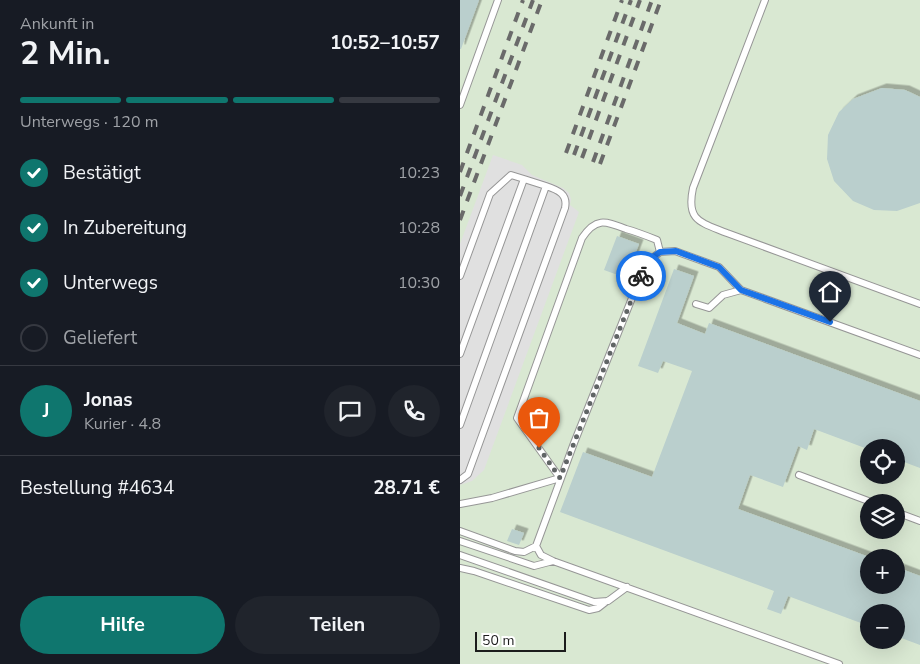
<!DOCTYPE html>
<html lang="de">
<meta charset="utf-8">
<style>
:root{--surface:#171b24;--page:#20242c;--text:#f1f3f6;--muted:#9ea1a6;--line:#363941;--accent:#0f766e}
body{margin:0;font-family:"Nunito Sans",sans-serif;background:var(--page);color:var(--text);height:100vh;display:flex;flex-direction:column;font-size:19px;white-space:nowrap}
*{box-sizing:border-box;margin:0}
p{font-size:16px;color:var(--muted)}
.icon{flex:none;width:28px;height:28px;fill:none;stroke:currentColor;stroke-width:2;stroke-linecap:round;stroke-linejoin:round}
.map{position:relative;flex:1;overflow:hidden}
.side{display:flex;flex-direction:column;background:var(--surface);width:460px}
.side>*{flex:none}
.controls{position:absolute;left:400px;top:439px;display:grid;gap:10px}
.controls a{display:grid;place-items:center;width:45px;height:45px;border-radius:50%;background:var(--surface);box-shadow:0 5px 20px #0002;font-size:25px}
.scale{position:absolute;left:15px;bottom:12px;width:91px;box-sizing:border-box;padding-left:5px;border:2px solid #1c1c1c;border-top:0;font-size:14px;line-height:18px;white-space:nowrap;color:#1c1c1c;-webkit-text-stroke:4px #fff;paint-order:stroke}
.pin{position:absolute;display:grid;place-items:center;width:42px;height:42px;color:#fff;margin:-51px -21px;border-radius:50% 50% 50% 0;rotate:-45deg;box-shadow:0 0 5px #0007}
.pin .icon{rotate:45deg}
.courier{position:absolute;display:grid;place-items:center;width:50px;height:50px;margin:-25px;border:4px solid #1a73e8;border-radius:50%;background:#fff;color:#222;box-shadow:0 1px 6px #0007}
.overview em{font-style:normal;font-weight:700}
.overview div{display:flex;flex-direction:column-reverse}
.overview{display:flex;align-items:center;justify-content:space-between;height:85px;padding:0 20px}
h1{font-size:32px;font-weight:700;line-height:38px}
.bar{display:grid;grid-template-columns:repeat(4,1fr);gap:8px 5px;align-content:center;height:60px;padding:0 20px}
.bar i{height:6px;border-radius:4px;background:var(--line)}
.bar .active{background:var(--accent)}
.bar p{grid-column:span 4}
.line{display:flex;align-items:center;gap:12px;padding:0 20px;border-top:1px solid var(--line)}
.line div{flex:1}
.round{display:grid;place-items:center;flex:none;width:52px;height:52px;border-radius:26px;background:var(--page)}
ol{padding:0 20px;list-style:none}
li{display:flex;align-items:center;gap:15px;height:55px}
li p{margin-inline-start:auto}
li .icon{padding:5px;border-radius:50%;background:var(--accent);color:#fff;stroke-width:4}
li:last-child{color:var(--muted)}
li i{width:28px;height:28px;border:2px solid var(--line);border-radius:50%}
.button{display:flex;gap:10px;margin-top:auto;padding:10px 20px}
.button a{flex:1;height:58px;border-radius:30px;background:var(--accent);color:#fff;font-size:20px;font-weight:700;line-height:58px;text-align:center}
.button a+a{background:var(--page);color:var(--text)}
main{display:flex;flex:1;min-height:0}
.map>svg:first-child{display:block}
.industrial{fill:#d9e8d2;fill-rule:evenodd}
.parking{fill:#e0e0e0}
.building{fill:#bacfcd;filter:url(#shadow)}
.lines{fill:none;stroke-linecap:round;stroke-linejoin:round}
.service-casing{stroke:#969696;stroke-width:8}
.service{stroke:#fff;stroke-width:6}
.rail{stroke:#6a6a6a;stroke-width:4;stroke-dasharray:10 10;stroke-linecap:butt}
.done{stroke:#616566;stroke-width:5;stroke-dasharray:0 9}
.route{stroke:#1a73e8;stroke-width:6}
</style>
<main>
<section class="side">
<div class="overview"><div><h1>2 Min.</h1><p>Ankunft in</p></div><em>10:52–10:57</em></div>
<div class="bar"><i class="active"></i><i class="active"></i><i class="active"></i><i></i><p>Unterwegs · 120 m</p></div>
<ol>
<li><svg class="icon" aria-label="check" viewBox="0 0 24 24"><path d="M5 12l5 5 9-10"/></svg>Bestätigt<p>10:23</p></li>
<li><svg class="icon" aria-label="check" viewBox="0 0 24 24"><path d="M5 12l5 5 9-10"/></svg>In Zubereitung<p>10:28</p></li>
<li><svg class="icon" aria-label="check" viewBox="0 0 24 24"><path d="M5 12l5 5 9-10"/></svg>Unterwegs<p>10:30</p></li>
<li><i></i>Geliefert</li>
</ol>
<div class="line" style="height:90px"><b class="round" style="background:var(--accent);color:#fff">J</b><div><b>Jonas</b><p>Kurier · 4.8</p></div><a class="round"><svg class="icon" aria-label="chat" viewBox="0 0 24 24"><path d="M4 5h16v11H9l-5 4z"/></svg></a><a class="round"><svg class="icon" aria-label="phone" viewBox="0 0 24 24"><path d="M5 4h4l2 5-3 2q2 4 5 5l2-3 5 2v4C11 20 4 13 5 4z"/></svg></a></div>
<div class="line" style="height:65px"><div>Bestellung #4634</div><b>28.71 €</b></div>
<div class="button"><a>Hilfe</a><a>Teilen</a></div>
</section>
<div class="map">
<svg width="460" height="664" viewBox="0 0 460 664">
<defs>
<filter id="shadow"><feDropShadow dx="4.5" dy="-4.5" stdDeviation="0" flood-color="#0004"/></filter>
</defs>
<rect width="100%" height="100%" fill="#e1ecef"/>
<!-- industrial -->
<path class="industrial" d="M0,0h460v664h-460zM409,448h27v27h-27zM409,502h27v28h-27zM409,558h27v27h-27zM409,612h27v28h-27z"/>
<!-- parking -->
<path class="parking" d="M33,155l29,10 10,10 31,13 6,5 2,6 -1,6 9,7 -95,258 -12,11 -12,4v-241z"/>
<!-- building -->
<path class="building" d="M0,0h19l-18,49h-1z
M422,88l23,2 15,7v106l-23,8 -23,-1 -21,-9 -19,-20 -7,-22 1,-24 11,-23 14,-13z
M157,236l22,8 -13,34 -22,-8z
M214,269l20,7 -17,47 28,11 4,-11 211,78v67l-24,-9v-11h-31l-51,-19 -7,21 -9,-4 -15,41 -33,-12 -12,34 131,48v28h27v-18l24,9v69l-24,-9v-24h-27v14l-81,-30 -7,18 -14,-5 7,-18 -214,-79 23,-60 69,25 40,-106 -29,-10 -5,12 -20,-7z
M52,529l12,4 -5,12 -12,-4z"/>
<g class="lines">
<defs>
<path id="service" d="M305,0l-72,188c-7,33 7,34 34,45l193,71
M0,105l38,-105
M0,276l30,-82 21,-19 13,4
M236,304l13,4 14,-13 18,-5
M0,354l64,-175 22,7 -86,239
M339,475l72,27
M0,480l8,-6 97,-266c3,-14 -7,-18 -19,-22
M0,504l32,-6 68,-20 -43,-60 65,-180c14,-21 23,-17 44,-9 11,3 21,7 31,11l3,12
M436,512l24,9
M0,531l55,20 9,1 12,-6
M0,541l74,25 19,-5
M0,555l134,47 14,-1 19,-14
M0,568l14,3 115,39 9,-2 9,-7
M379,664l-286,-103 -12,-6 -5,-9 38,-103 72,-180 14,-11 15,-1 44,16 22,23 179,65"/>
</defs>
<!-- service casing -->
<use href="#service" class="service-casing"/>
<!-- service -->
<use href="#service" class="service"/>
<!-- rail -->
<path class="rail" d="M106,153l56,-153
M114,155l57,-155
M122,158l58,-158
M133,162l59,-162
M140,164l61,-164
M0,172l63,-172
M0,196l73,-196
M0,220l82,-220"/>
</g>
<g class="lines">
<!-- done -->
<path class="done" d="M79,448l21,30 81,-202"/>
<!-- route -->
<path class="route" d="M181,276l5,-14 14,-10 16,-1 43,16 22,23 89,32"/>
</g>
</svg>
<div class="controls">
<a><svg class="icon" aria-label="locate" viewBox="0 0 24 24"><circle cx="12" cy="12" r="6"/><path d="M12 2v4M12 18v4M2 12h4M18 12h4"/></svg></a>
<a><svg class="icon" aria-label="layers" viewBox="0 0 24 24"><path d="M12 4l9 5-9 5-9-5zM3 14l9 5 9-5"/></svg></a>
<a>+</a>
<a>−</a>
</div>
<div class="scale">50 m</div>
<div class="pin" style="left:79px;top:448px;background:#ea580c"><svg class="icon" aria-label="bag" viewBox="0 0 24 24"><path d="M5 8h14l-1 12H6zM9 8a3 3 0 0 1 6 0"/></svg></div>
<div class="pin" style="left:370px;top:322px;background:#1f2937"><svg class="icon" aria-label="home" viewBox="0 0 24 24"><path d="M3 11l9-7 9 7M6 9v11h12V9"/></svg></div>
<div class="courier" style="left:181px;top:276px"><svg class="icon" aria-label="bike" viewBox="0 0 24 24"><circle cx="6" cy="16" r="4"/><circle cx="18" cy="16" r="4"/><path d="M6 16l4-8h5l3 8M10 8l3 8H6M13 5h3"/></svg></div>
</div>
</main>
